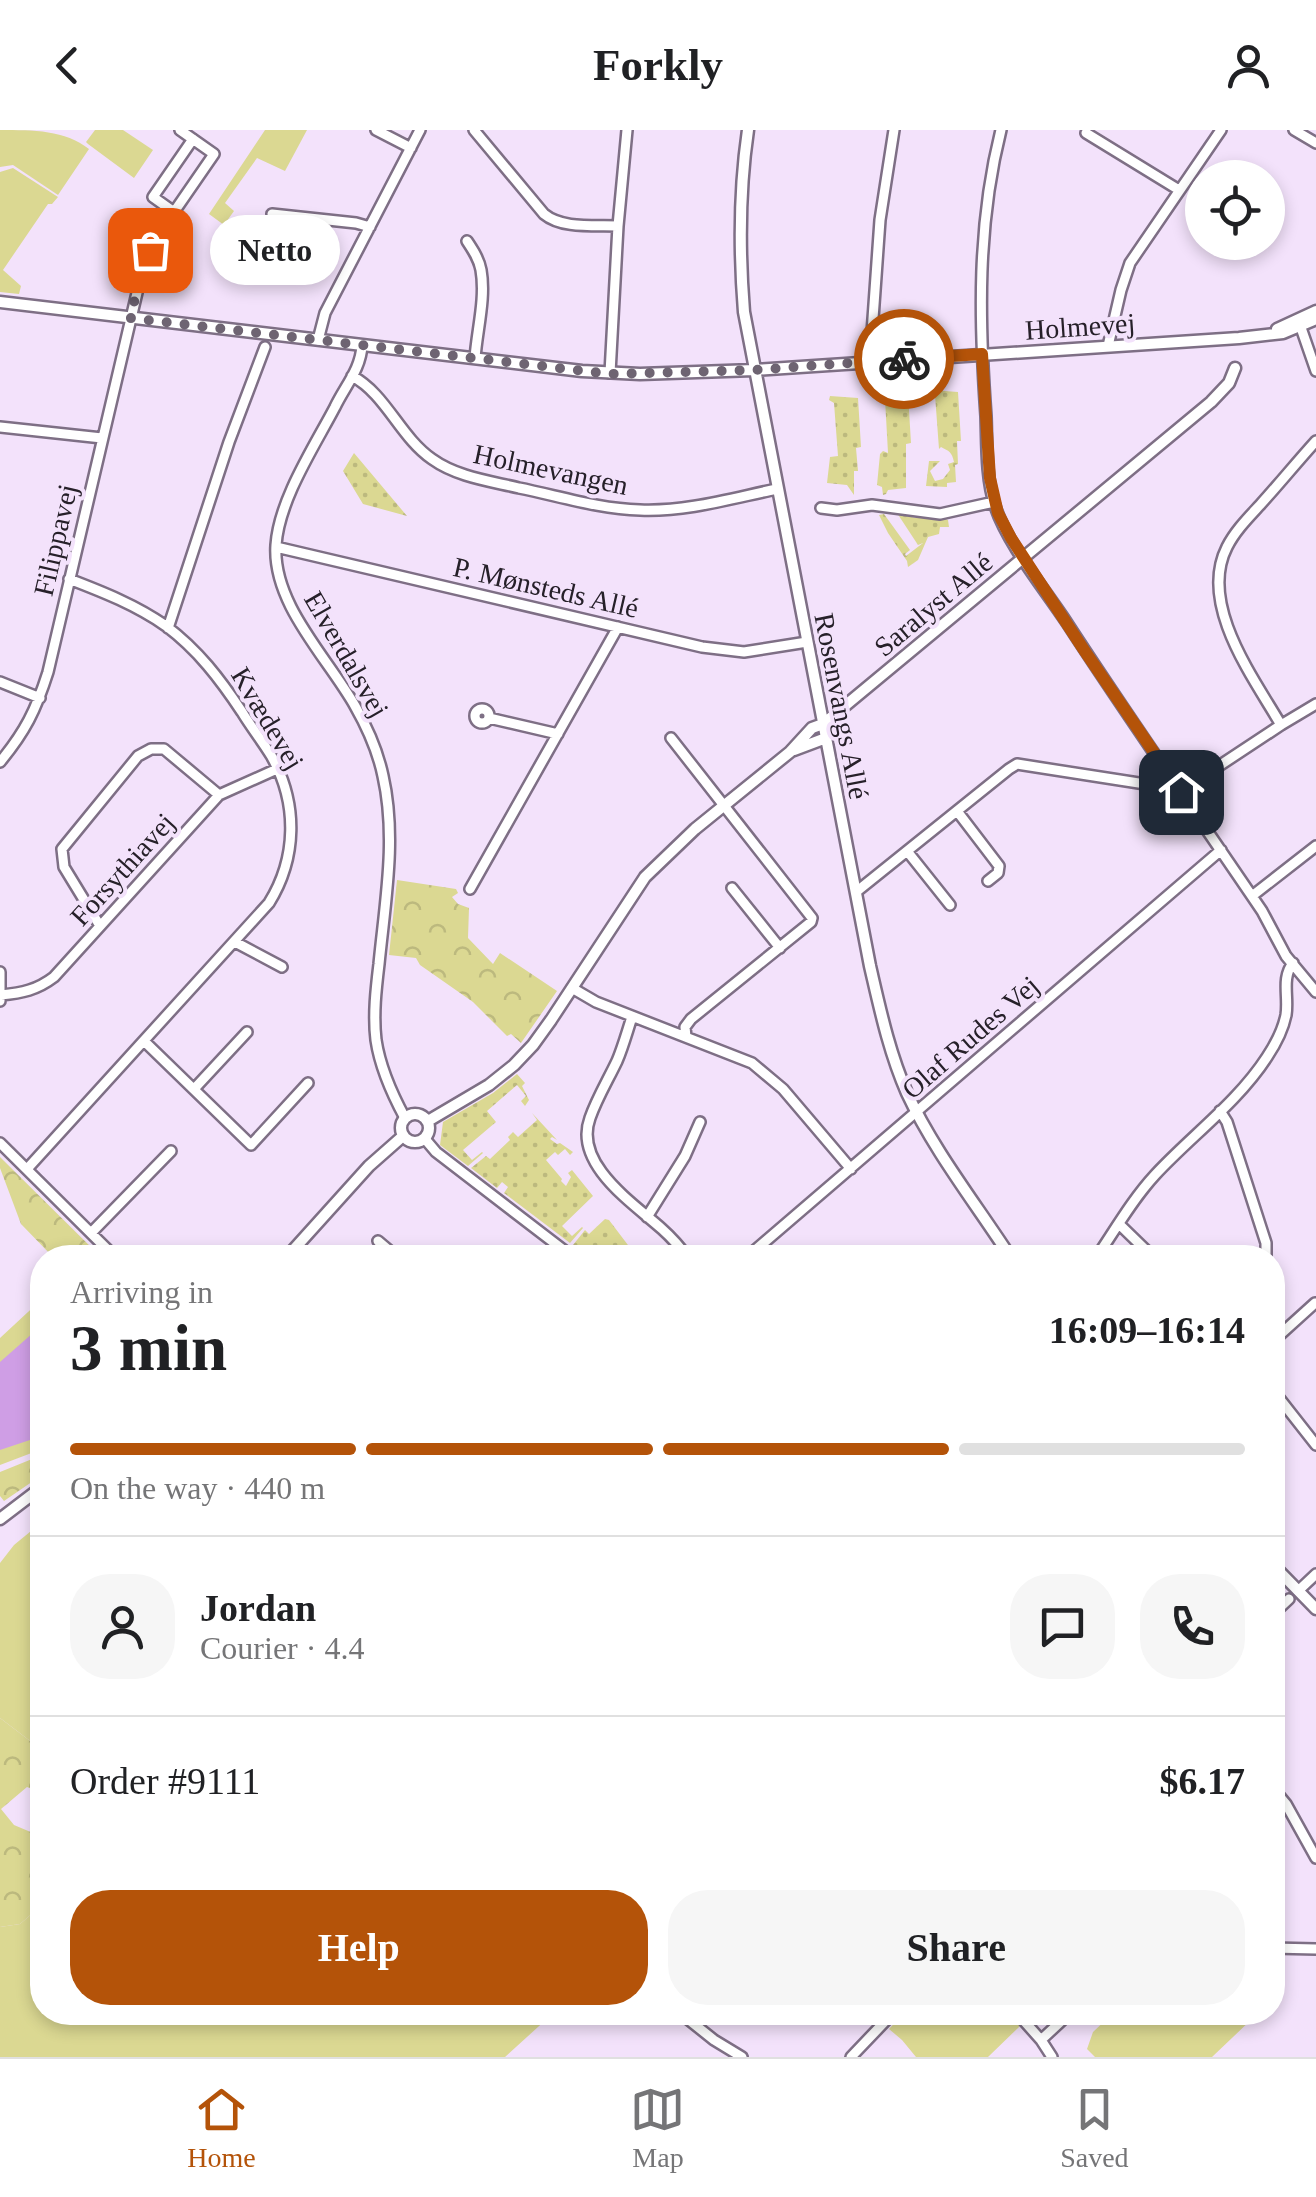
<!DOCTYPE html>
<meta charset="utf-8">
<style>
:root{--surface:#fff;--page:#f6f6f6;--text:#202124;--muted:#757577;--line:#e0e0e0;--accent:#b45309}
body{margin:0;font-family:Georgia,serif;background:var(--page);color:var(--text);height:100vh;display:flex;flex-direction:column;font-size:38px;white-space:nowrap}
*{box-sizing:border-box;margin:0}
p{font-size:32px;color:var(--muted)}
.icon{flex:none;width:55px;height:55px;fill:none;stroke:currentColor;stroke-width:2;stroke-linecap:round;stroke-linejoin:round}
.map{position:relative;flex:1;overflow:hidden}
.side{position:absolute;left:30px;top:1115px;width:1255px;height:780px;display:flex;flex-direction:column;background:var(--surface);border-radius:40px;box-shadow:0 5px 15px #0003}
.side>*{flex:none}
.tools{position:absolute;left:1185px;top:30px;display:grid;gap:20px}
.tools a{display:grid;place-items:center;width:100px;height:100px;border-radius:50%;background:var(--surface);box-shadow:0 5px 15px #0003;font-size:50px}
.pin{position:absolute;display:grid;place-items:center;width:85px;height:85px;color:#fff;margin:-42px;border-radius:20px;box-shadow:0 5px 15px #0006}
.courier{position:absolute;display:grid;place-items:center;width:100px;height:100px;margin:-50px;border:8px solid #b45309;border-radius:50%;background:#fff;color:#222;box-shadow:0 2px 12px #0007}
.bubble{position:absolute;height:70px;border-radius:35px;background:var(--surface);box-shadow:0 5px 15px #0003;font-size:32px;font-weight:700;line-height:70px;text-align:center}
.overview em{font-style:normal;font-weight:700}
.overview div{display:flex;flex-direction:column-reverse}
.overview{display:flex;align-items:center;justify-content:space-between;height:170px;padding:0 40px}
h1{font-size:65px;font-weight:700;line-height:75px}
.bar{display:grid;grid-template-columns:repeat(4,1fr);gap:15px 10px;align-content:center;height:120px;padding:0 40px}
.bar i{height:12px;border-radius:8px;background:var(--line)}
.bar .selected{background:var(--accent)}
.bar p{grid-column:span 4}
.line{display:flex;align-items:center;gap:25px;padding:0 40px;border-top:2px solid var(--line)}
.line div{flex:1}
.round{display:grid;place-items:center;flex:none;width:105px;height:105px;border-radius:40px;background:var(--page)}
.cta{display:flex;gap:20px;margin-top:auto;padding:20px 40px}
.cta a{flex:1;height:115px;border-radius:40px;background:var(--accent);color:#fff;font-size:40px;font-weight:700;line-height:115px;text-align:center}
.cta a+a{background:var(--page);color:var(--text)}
header{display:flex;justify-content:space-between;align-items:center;height:130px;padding:0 40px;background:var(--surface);font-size:45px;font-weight:700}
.tabs{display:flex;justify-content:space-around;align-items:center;height:140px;border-top:2px solid var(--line);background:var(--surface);font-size:28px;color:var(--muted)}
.tabs a{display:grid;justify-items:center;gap:5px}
.tabs .selected{color:var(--accent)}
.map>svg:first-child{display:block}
.grass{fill:url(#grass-dots)}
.forest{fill:url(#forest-crowns)}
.park{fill:#dbd892}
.water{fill:#cf9ee5}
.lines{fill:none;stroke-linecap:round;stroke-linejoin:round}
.minor-casing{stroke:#7e6f85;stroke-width:14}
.tertiary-casing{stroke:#7e6f85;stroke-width:15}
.minor{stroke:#fff;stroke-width:9}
.tertiary{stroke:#fff;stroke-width:10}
.done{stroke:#6e6472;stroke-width:10;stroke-dasharray:0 18}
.route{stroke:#b45309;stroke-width:12}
.labels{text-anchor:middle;stroke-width:8;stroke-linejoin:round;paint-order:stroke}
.street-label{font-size:28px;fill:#262029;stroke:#f3e2fb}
</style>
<header><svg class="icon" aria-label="back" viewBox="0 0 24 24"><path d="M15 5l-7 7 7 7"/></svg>Forkly<svg class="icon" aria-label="person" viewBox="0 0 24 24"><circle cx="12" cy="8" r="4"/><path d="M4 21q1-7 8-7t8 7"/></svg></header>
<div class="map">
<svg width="1316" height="1927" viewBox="0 0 1316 1927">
<defs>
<pattern id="grass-dots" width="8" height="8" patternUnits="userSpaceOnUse" patternTransform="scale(2.5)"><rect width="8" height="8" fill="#dbd892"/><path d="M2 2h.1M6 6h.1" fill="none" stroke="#bcb97e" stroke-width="1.8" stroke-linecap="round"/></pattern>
<pattern id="forest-crowns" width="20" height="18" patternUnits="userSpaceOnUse" patternTransform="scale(2.5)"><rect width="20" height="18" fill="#dbd892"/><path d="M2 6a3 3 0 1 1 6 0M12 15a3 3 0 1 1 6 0" fill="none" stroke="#bcb97e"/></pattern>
</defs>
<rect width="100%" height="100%" fill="#f3e2fb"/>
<!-- grass -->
<path class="grass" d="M931,260l27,2 3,49h-4l1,23 -3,1 1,17 -9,1v4l-21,-1 3,-25h11l-10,10 5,10 8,-2 7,-9 -2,-6 6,-2c-2,-10 -5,-11 -13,-15l-2,2 -4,-54z
M880,262l28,2 3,49 -5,1v44l-18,2 -2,4 -3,1 -1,-8 -5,-2 3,-31 3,-3 5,2 -3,-54 -5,-3z
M830,266l28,2 3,49 -5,1 2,23h-4v24l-7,-10 -20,-2 3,-26 8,-1 -4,-53 -5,-3z
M354,323l53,63 -44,-12 -20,-33z
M897,383c8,1 14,5 21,5 12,0 20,-3 30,2l1,7h-9l-1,7 -11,3 -10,23 -10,7 -1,-6 -19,-28 -9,-18 5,-1 26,36 -5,4 1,2 17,-13 -5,2z
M517,944l8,9 -3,3 7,14 -4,6 -4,-5 5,-5 -9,-11 -30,26 9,11 -33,28 9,10 10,-8 1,1 -15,13 -28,-21 3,-23 50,-29z
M532,983l25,27 -5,-3 -2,2 7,5 3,-1 13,9 -3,3 -5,-6 -7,6 -3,-3 -9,8 16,19 -1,2 5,5 5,-9 -3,-4 4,-3 21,26 -31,30 10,10 10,-9 1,1 -13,15 -66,-50 4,-6 -6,-5 -5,6 -26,-20 15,-12 4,3 20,-19 -2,-3 5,-5 5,5 19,-17z
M605,1089l4,1 25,33 -2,4h-43l-16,-12 12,-15 4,4z"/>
<!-- forest -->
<path class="forest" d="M397,750l59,9 2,4 -6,4 6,7 11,4 -1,30 25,26 7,-11 57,38 -36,52 -10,-9 -4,2 -34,-34 -53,-37 -4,-7 -27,-3z
M0,1027l101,100h-48l-32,-33 -21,-56z
M42,1325v20l-38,26 -4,-5v-24z
M0,1588l42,32v43l-15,-6 -26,22 13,16 19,8 9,15v57l-22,19 -20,3z"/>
<!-- park -->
<path class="park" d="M0,0c34,0 65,0 89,19l-31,46 -45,-30 -13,2z
M95,0h28l30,20 -19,28 -46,-34 -2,-2z
M265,0h42l-22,41 -28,-13 -32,45 9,8 -10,14 -15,-11z
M13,38l45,29 -6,7h-4l-45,66 18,16 -2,8 -19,-2v-120z
M42,1169v150l-42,16v-127z
M42,1392v228l-42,-32v-155l14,-18z
M42,1775v107h502l5,5 -44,40h-505v-130l20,-3z
M905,1882l102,1 13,13 -32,31h-72l-14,-17 -13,-11z
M1248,1882l5,6 -41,39h-117l-8,-8 6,-17 20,-19z"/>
<!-- water -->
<path class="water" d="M42,1195v111l-42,14v-88z"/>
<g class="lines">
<defs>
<path id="minor" d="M376,0l35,18
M474,0l70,84c18,15 50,11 74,12
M1001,0c-24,95 -22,189 -15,286 1,29 0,63 9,90 13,39 49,82 72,117 63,97 130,192 195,288l24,45 30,36
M1294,0l22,13
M1086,3l93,57
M174,82l-21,-15 40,-58
M272,84l84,9 14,4
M467,111c6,9 12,18 14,29 5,28 -4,60 -6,88
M1299,192l17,49
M318,210l7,-27 95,-183
M362,215c-1,24 -17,41 -27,62 -21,40 -56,93 -59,138 -4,59 52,113 79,161 12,21 23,46 28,70 14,62 2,126 -4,188 -3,25 -6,51 -3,76 4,27 16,54 29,78
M1108,216l13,-56 9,-27 91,-133
M870,231l10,-141 14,-90
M610,243l8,-147 9,-96
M352,246c34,18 48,61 80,83 25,18 58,22 87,29 40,8 80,21 121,22 46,2 93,-12 137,-21
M0,297l102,11
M821,378l16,2 35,-5 68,9 54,-12
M276,417l426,100 42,5 63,-10
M168,498l61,-186 36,-95
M0,552l40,16
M475 586a7 7 0 1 1 14 0a7 7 0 1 1-14 0Z
M489,588l69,16
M1281,595c-28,-48 -83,-121 -54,-178 8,-16 21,-29 33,-42 19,-21 37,-43 56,-64
M671,608l141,180 -1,4 -120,97 -6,8 1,10
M0,632c25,-30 36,-52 48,-90l96,-409 30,-51 40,-58 -34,-24
M1181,661l100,-66 35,-21
M957,681l42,55 -1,7 -10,8
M907,721l43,54
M732,758l48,60
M470,759l148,-262
M856,762l153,-123 8,-5 141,22 16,-6
M1252,766l64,-50
M100,796l-36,-59 -2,-18 76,-93 13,-7h13l55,46
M235,812l47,25
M0,842v29
M572,858l24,14 156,61 31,26 68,80
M1,865c21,-2 36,-5 53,-18l165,-182 58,-26
M632,887c-5,15 -9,30 -15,44 -9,19 -20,37 -27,57 -17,46 43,85 72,111 9,8 18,18 26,29
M144,911l107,104 57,-62
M194,959l53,-57
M1220,981l7,11 39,121v15
M425,1009l11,13 138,106
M0,1013l116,115
M27,1039l242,-266c28,-45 29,-99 3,-146 -9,-15 -21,-30 -30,-45 -22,-33 -44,-62 -76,-86 -30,-21 -63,-34 -97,-47
M647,1087l38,-61 15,-34
M1119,1094l35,34
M91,1103l80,-82
M378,1111l20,17
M746,1128l475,-408
M1096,1128c19,-28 36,-58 59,-83 36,-39 82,-72 112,-118 8,-12 16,-27 19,-42 3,-18 -5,-37 7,-52
M1272,1212l43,-39
M1272,1259l44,56
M1298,1461l18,-17
M1272,1485l17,-16
M1272,1657l14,17 30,54
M1272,1818l44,1
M679,1882l35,28 28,17
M1016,1882l25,28
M851,1927l43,-45
M1052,1927l-11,-17 30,-28"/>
<path id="tertiary" d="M748,0c-9,61 -9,120 -4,182l126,654c10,43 19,86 37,127 27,58 69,111 104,165
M0,172l582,69 58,3 114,-4 485,-32 44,-5 33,-14
M1277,199l39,-18
M794,620l32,-12
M401 998a14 14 0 1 1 28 0a14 14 0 1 1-28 0Z
M428,991l61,-36 25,-20 19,-20 18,-25 94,-143 50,-48 95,-77 22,-24 11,-4 388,-322 18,-19 6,-15
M286,1128l83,-92 34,-30
M0,1389l42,-32
M1272,1434l44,45"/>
</defs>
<!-- minor casing -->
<use href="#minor" class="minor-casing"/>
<!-- tertiary casing -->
<use href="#tertiary" class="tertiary-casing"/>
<!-- minor -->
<use href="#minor" class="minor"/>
<!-- tertiary -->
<use href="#tertiary" class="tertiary"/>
</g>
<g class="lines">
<!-- done -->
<path class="done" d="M150,120l-6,13 -14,55 480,56 144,-4 150,-11"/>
<!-- route -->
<path class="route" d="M904,229l78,-5 8,124 8,35 13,25 73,112 97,142"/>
</g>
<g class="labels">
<!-- street labels -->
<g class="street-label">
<text transform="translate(1080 196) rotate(-4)" y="10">Holmevej</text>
<text transform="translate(551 339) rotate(12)" y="10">Holmevangen</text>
<text transform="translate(55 410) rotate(-77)" y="10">Filippavej</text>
<text transform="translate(546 457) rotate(13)" y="10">P. Mønsteds Allé</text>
<text transform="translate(933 474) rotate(-40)" y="10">Saralyst Allé</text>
<text transform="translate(347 524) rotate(60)" y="10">Elverdalsvej</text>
<text transform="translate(842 576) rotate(79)" y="10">Rosenvangs Allé</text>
<text transform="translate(268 588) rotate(59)" y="10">Kvædevej</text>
<text transform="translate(122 739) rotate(-48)" y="10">Forsythiavej</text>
<text transform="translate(970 907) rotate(-41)" y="10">Olaf Rudes Vej</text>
</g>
</g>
</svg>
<div class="tools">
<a><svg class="icon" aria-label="locate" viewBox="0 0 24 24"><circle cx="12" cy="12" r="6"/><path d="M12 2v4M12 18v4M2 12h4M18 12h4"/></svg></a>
</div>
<div class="pin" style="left:150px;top:120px;background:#ea580c"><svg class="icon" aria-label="bag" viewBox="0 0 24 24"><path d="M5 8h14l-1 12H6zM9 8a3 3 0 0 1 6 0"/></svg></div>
<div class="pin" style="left:1181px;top:662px;background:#1f2937"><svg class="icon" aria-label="home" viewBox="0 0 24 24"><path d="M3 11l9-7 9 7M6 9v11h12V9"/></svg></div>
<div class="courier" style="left:904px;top:229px"><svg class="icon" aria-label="bike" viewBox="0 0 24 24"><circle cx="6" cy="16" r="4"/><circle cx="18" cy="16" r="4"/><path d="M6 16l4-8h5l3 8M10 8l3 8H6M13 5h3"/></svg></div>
<div class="bubble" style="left:210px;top:85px;width:130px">Netto</div>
<section class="side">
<div class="overview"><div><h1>3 min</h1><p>Arriving in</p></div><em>16:09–16:14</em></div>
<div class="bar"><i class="selected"></i><i class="selected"></i><i class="selected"></i><i></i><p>On the way · 440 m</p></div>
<div class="line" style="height:180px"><a class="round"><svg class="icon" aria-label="person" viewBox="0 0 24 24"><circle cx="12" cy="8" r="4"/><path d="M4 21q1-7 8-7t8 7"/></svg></a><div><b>Jordan</b><p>Courier · 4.4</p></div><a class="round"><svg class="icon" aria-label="chat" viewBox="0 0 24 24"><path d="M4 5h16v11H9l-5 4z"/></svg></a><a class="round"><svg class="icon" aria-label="phone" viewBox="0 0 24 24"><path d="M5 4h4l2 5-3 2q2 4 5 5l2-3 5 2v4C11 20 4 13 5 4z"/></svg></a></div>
<div class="line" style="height:130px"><div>Order #9111</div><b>$6.17</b></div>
<div class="cta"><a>Help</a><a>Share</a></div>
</section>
</div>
<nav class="tabs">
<a class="selected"><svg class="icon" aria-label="home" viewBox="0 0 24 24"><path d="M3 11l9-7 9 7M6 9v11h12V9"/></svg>Home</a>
<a><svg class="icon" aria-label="map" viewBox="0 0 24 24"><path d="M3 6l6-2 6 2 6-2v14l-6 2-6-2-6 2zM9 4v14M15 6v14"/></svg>Map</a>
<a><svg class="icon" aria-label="saved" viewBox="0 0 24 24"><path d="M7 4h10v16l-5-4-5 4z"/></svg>Saved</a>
</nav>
